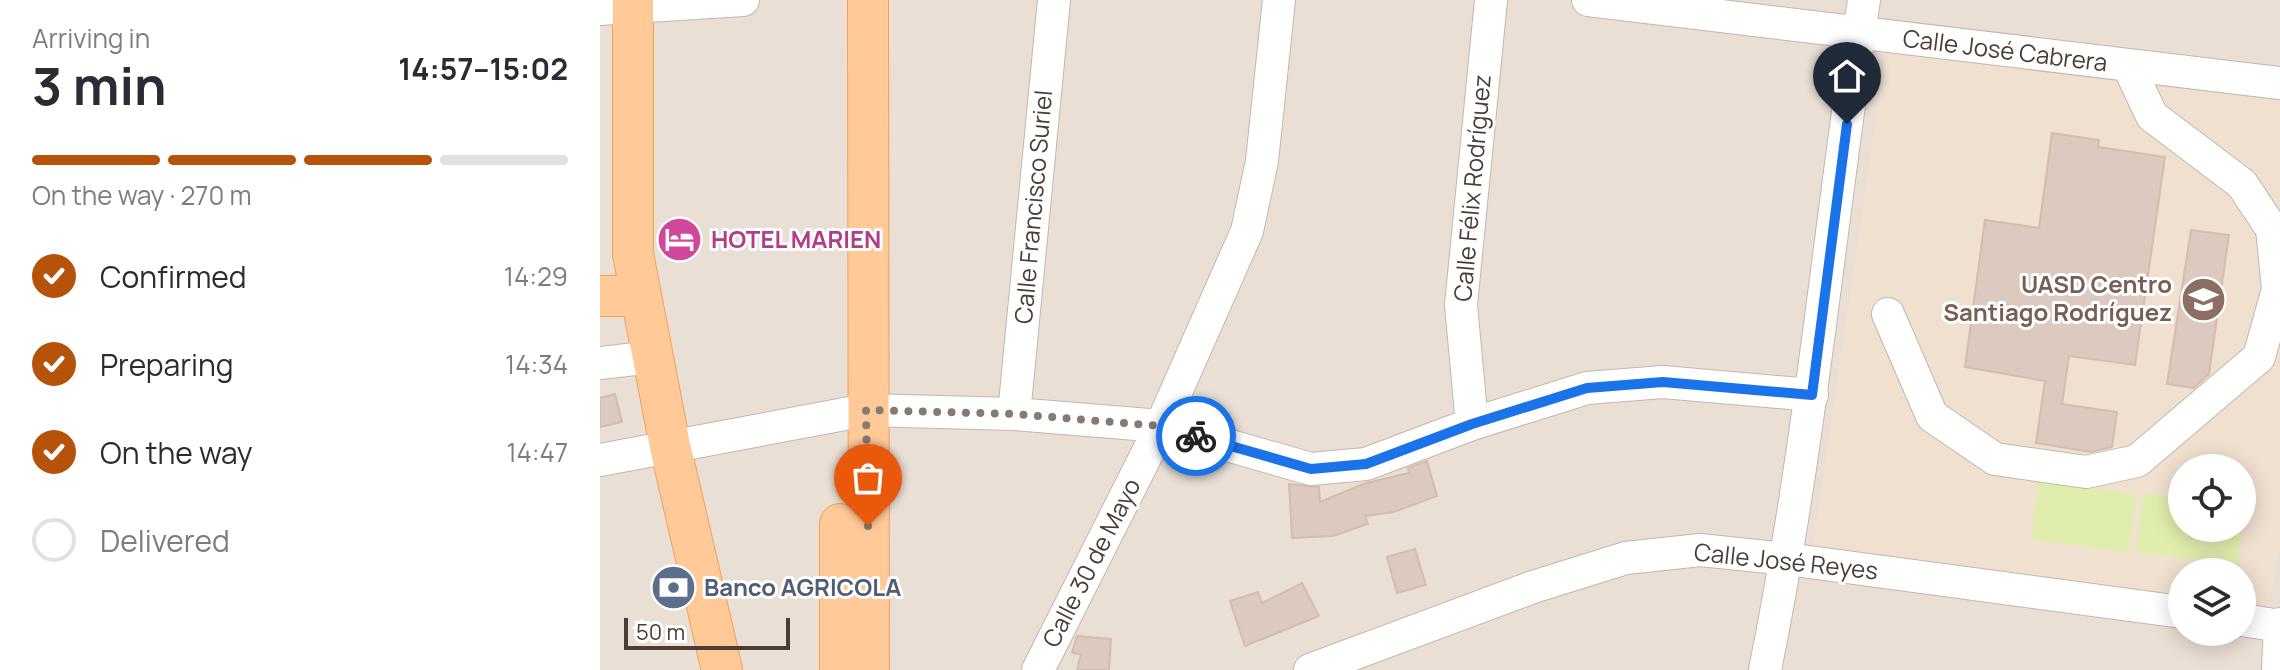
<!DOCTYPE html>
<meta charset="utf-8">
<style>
:root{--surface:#fff;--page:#f2f2f3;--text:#2b2b33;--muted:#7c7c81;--line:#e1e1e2;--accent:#b45309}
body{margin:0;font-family:Manrope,sans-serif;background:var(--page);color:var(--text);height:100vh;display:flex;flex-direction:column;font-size:30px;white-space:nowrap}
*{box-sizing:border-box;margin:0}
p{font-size:26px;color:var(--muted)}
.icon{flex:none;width:44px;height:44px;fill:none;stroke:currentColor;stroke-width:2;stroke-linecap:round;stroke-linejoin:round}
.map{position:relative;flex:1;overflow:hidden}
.drawer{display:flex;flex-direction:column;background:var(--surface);width:600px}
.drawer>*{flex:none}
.controls{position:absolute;left:1568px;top:454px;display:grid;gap:16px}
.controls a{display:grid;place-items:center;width:88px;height:88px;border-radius:50%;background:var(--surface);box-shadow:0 4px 20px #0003;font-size:40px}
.scale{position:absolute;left:24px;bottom:20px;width:166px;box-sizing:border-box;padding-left:8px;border:4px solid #4a3d35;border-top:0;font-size:22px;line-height:28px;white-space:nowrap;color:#4a3d35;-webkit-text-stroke:6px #fff;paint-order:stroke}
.pin{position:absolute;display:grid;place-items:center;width:68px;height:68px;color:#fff;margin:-82px -34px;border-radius:50% 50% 50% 0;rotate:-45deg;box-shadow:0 0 8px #0007}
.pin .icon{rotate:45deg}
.courier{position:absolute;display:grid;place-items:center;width:80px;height:80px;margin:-40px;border:6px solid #1a73e8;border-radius:50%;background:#fff;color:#222;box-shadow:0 2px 10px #0007}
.overview em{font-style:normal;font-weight:700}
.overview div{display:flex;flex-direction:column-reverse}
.overview{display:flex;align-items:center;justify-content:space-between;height:136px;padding:0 32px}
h1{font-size:52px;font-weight:700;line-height:60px}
.bar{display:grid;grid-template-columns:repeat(4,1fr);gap:12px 8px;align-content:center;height:96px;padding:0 32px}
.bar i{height:10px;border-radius:6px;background:var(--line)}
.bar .active{background:var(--accent)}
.bar p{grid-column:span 4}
ol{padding:0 32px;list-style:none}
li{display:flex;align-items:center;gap:24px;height:88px}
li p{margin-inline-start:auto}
li .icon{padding:8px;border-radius:50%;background:var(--accent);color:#fff;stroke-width:4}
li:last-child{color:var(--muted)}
li i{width:44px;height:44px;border:4px solid var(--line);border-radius:50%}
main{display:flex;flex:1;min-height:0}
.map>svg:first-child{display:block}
.residential{fill:#eadfd5;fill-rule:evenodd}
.education{fill:#f0e0d0;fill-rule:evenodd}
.green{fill:#e0eead}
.building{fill:#dcc9bf;stroke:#d4bcae;stroke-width:2}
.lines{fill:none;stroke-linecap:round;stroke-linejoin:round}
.minor-casing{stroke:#c5b6ac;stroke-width:34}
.major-casing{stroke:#f1a05b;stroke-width:42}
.minor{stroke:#fff;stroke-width:32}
.major{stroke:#ffc998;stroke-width:40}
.done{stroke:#867b74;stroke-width:8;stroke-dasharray:0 14.4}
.route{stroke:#1a73e8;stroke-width:10}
.labels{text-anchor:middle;stroke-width:6;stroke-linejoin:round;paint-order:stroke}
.street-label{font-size:24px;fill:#4a3d35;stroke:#fff}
.hotel-label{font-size:24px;font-weight:bold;fill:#b23c85;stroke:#fff;text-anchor:start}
.education-label{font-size:24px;font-weight:bold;fill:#785e54;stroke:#fff;text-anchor:end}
.service-label{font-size:24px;font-weight:bold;fill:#4e5e75;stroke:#fff;text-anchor:start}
</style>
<main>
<section class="drawer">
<div class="overview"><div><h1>3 min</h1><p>Arriving in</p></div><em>14:57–15:02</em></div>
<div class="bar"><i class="active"></i><i class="active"></i><i class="active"></i><i></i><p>On the way · 270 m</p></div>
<ol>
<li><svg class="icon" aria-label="check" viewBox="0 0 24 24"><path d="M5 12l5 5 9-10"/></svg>Confirmed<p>14:29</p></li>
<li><svg class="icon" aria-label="check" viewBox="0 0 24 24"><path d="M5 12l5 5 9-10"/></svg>Preparing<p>14:34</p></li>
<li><svg class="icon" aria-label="check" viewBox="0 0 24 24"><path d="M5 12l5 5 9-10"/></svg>On the way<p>14:47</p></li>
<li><i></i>Delivered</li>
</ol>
</section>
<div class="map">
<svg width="1680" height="670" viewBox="0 0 1680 670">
<rect width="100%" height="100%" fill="#f6eee8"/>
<!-- residential -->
<path class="residential" d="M0,0h1680v670h-1680zM1582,468h60v60h-60zM1582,572h60v60h-60z"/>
<!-- education -->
<path class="education" d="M1287,44l393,49v452l-11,64 -27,-3v-34h-60v25l-369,-51zM1582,468h60v60h-60z"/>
<!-- green -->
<path class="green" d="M1439,481l97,13 -7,58 -98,-13z
M1543,493l39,4v31h60v-24l3,1 -7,59 -102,-12z"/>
<!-- building -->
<path class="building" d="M1452,133l47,7 -1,7 67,10 -30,208 -66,-9 -7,48 55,8 -5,35 -21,5 -55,-9 9,-62 -80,-14 20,-147 54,8z
M1591,230l38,5 -20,139 -15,14 -27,-4z
M15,394l7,28 -22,5v-29z
M827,461l10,35 -43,16 -29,4 3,8 -35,12 -41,2 -3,-54 30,3 1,15 46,-19 43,-10 -1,-5z
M815,549l11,36 -29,8 -10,-36z
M702,583l17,33 -74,30 -15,-45 28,-9 4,11z
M477,636l34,3 -2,31h-32l4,-16 -9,-1z"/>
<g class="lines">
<defs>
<path id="minor" d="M988,0l692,83
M0,9l143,-9
M1288,314l44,102 63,43 91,13 51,-11 122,-104 19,-68 -6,-60 -30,-45 -90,-68 -24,-51
M0,363l52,-6
M414,414l40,-414
M872,424l-11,-119 30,-305
M0,460l266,-50 148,4 147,12 150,43 55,-5 106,-40 115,-36 76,-6 149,13
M1642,620l38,6
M438,670l123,-244 86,-195 15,-70 17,-161
M710,670l223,-83 93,-29 74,-8 87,9 395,53
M1165,670c45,-222 65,-447 99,-670
M1678,670l2,-46"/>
<path id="major" d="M33,0v254l37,192 52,224
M268,0l1,670
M0,296h39
M240,524v146"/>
</defs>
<!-- minor casing -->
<use href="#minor" class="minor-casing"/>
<!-- major casing -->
<use href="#major" class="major-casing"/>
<!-- minor -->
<use href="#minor" class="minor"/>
<!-- major -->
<use href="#major" class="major"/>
</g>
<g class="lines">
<!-- done -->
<path class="done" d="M268,526l-2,-116 148,4 147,12 35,10"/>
<!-- route -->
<path class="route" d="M596,436l115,33 55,-5 106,-40 115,-36 76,-6 149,13 35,-271"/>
</g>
<!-- icons -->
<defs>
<symbol id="hotel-disc" viewBox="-11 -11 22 22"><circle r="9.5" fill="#d1479c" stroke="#fff"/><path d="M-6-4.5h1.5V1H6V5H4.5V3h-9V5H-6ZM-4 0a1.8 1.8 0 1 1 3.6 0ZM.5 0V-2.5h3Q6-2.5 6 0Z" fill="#fff"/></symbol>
<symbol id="university-disc" viewBox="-11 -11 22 22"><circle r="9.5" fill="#8d6e63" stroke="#fff"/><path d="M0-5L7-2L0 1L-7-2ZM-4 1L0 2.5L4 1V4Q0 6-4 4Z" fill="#fff"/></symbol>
<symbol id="bank-disc" viewBox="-11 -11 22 22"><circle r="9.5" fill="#5c6f8a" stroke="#fff"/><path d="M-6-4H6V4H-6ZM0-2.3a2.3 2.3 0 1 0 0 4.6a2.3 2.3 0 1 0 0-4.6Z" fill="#fff"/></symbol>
</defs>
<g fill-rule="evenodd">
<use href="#hotel-disc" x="54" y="214" width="51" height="51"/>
<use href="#university-disc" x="1578" y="274" width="51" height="51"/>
<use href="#bank-disc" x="48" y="562" width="51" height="51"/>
</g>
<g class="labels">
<!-- street labels -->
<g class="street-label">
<text transform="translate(1405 51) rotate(7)" y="8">Calle José Cabrera</text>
<text transform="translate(873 188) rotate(-85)" y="8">Calle Félix Rodríguez</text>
<text transform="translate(434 207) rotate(-85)" y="8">Calle Francisco Suriel</text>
<text transform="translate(1186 562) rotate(6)" y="8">Calle José Reyes</text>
<text transform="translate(492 563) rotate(-63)" y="8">Calle 30 de Mayo</text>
</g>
<!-- hotel labels -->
<g class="hotel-label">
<text x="111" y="248">HOTEL MARIEN</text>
</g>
<!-- education labels -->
<g class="education-label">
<text x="1572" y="293">UASD Centro<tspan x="1572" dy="28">Santiago Rodríguez</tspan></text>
</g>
<!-- service labels -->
<g class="service-label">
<text x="104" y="596">Banco AGRICOLA</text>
</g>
</g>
</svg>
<div class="controls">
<a><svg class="icon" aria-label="locate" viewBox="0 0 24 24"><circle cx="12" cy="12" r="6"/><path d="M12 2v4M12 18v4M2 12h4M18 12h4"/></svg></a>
<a><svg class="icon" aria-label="layers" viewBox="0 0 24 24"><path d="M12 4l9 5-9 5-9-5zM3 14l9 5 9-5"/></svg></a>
</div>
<div class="scale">50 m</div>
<div class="pin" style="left:268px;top:526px;background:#ea580c"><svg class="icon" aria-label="bag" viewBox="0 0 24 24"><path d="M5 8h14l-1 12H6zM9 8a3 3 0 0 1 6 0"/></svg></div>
<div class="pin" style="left:1247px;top:124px;background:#1f2937"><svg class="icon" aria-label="home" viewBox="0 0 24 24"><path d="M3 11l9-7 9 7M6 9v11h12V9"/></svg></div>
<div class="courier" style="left:596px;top:436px"><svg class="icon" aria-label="bike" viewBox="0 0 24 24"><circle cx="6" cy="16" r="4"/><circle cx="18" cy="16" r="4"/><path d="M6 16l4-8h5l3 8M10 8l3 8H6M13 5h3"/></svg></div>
</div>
</main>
